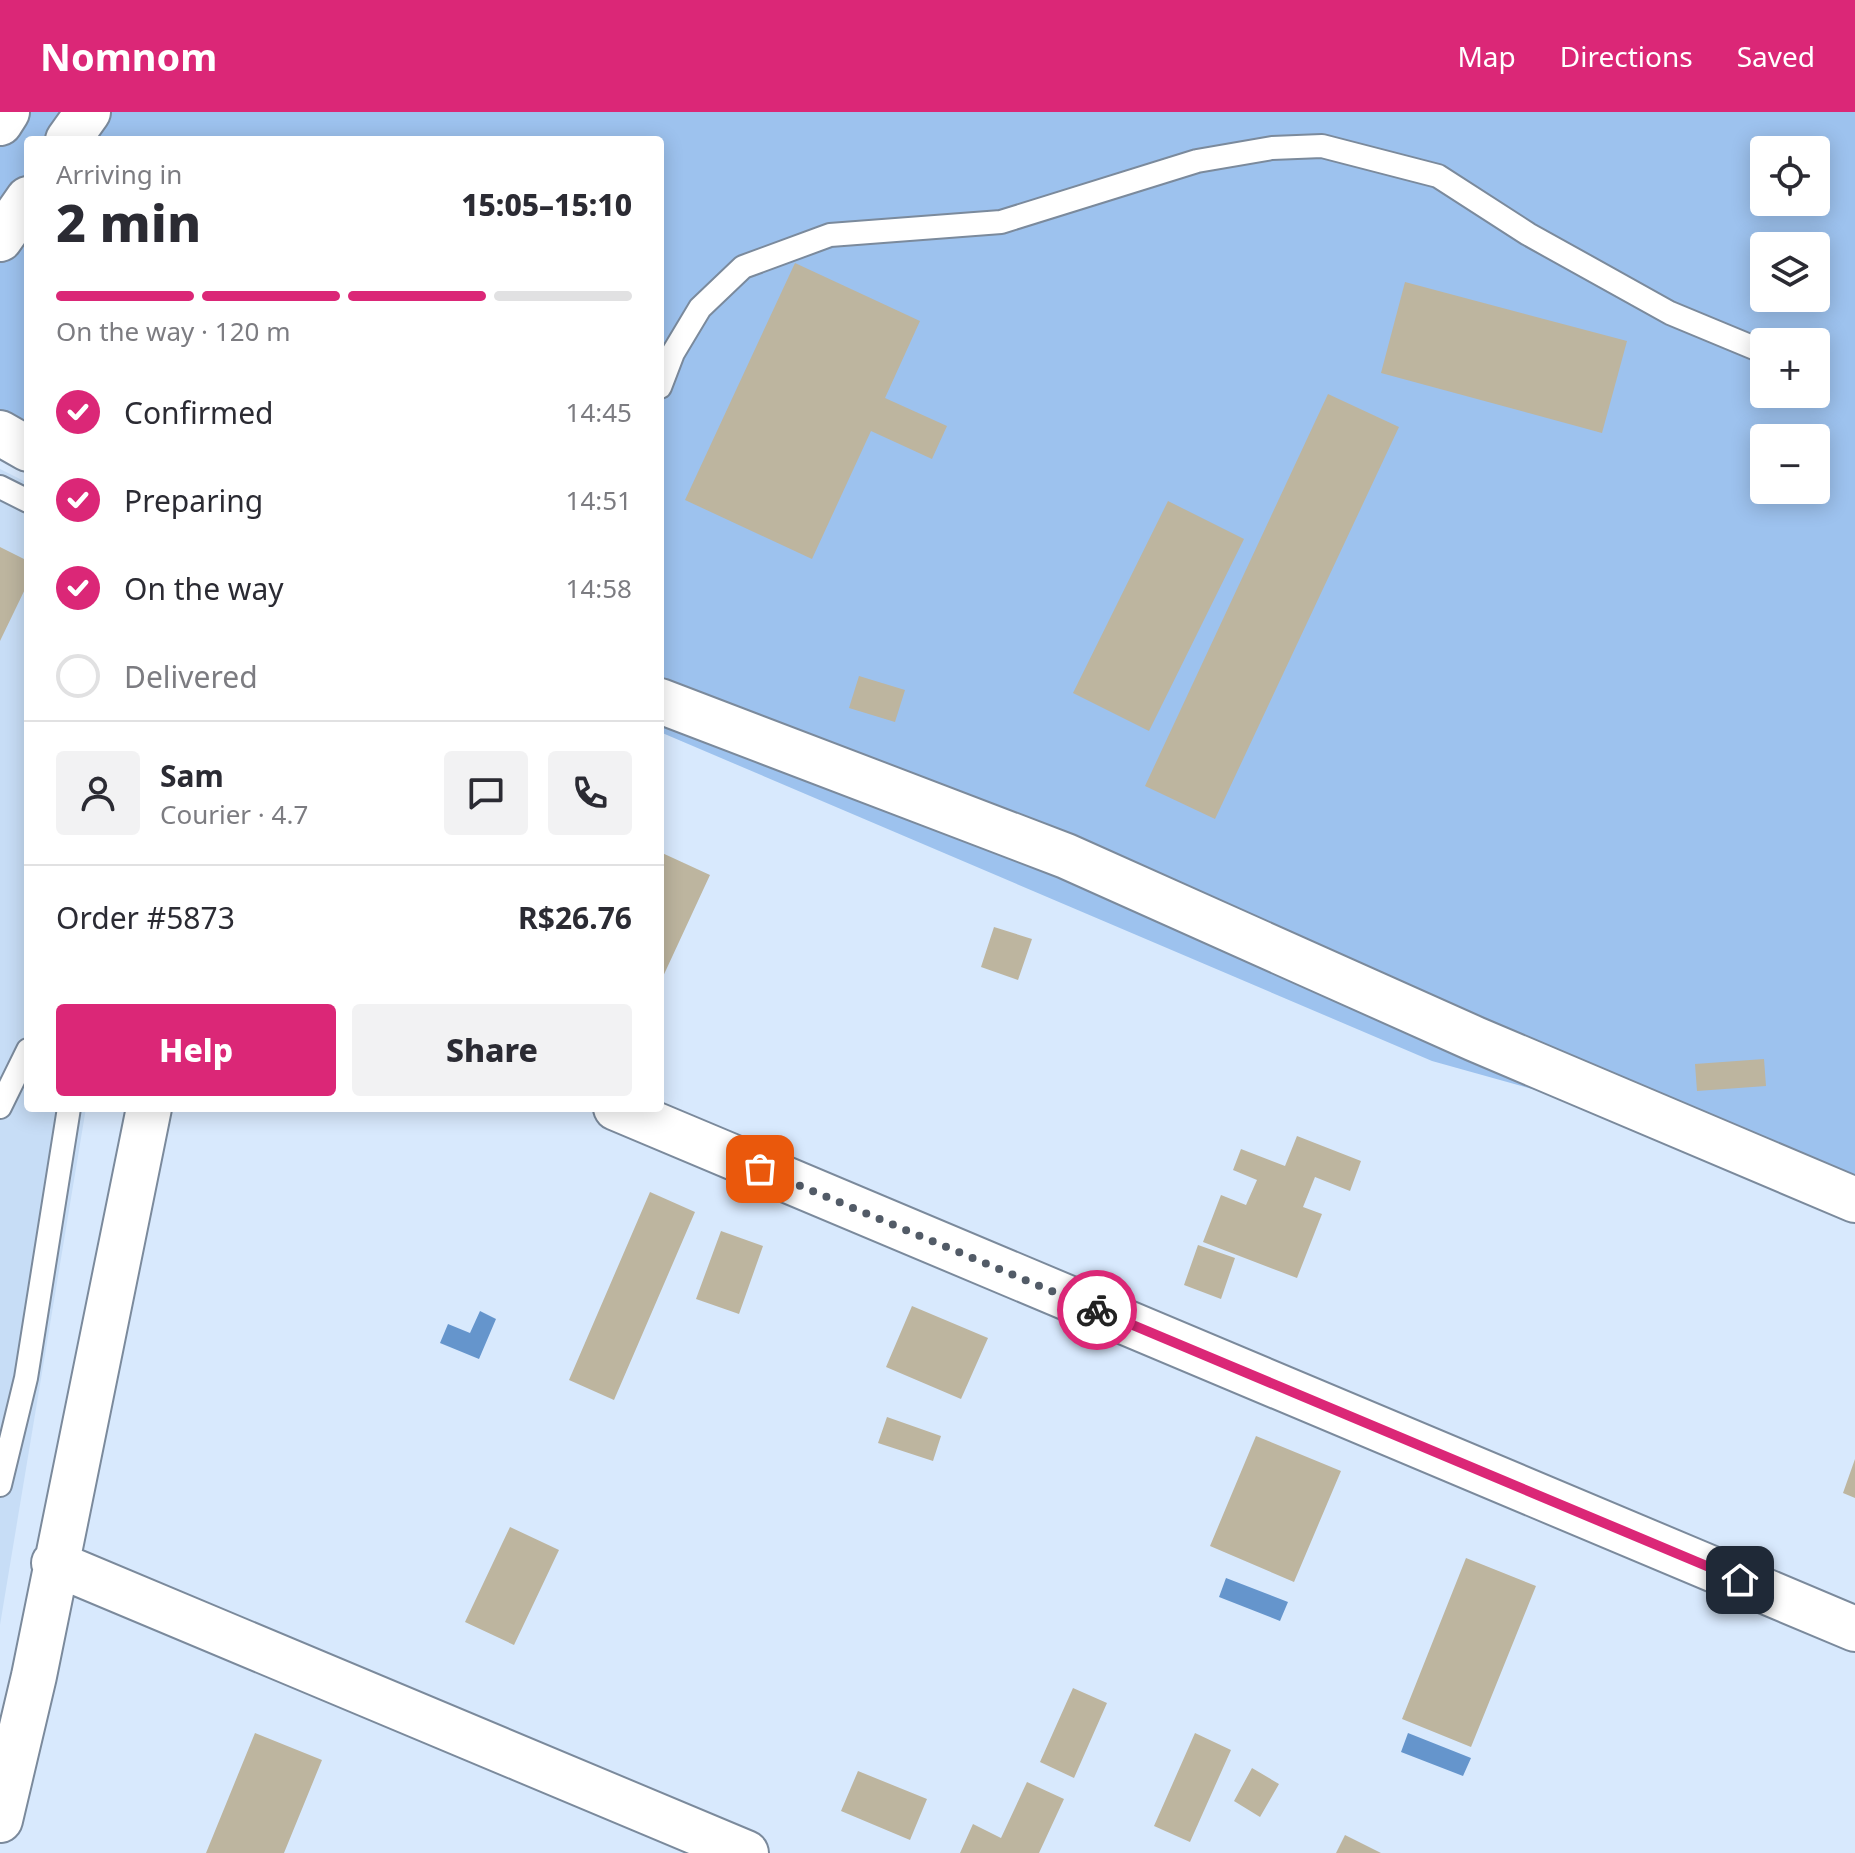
<!DOCTYPE html>
<meta charset="utf-8">
<style>
:root{--surface:#fff;--page:#f2f2f3;--text:#2b2b33;--muted:#7c7c81;--line:#e1e1e2;--accent:#db2777}
body{margin:0;font-family:"Noto Sans",sans-serif;background:var(--page);color:var(--text);height:100vh;display:flex;flex-direction:column;font-size:30px;white-space:nowrap}
*{box-sizing:border-box;margin:0}
p{font-size:26px;color:var(--muted)}
.icon{flex:none;width:44px;height:44px;fill:none;stroke:currentColor;stroke-width:2;stroke-linecap:round;stroke-linejoin:round}
.map{position:relative;flex:1;overflow:hidden}
.side{position:absolute;left:24px;top:24px;width:640px;height:976px;display:flex;flex-direction:column;background:var(--surface);border-radius:8px;box-shadow:0 4px 20px #0003}
.side>*{flex:none}
.fabs{position:absolute;left:1750px;top:24px;display:grid;gap:16px}
.fabs a{display:grid;place-items:center;width:80px;height:80px;border-radius:8px;background:var(--surface);box-shadow:0 4px 20px #0003;font-size:40px}
.pin{position:absolute;display:grid;place-items:center;width:68px;height:68px;color:#fff;margin:-34px;border-radius:16px;box-shadow:0 4px 12px #0006}
.courier{position:absolute;display:grid;place-items:center;width:80px;height:80px;margin:-40px;border:6px solid #db2777;border-radius:50%;background:#fff;color:#222;box-shadow:0 2px 10px #0007}
.summary em{font-style:normal;font-weight:800}
.summary div{display:flex;flex-direction:column-reverse}
.summary{display:flex;align-items:center;justify-content:space-between;height:136px;padding:0 32px}
h1{font-size:52px;font-weight:800;line-height:60px}
.bar{display:grid;grid-template-columns:repeat(4,1fr);gap:12px 8px;align-content:center;height:96px;padding:0 32px}
.bar i{height:10px;border-radius:6px;background:var(--line)}
.bar .active{background:var(--accent)}
.bar p{grid-column:span 4}
.line{display:flex;align-items:center;gap:20px;padding:0 32px;border-top:2px solid var(--line)}
.line div{flex:1}
.round{display:grid;place-items:center;flex:none;width:84px;height:84px;border-radius:8px;background:var(--page)}
ol{padding:0 32px;list-style:none}
li{display:flex;align-items:center;gap:24px;height:88px}
li p{margin-inline-start:auto}
li .icon{padding:8px;border-radius:50%;background:var(--accent);color:#fff;stroke-width:4}
li:last-child{color:var(--muted)}
li i{width:44px;height:44px;border:4px solid var(--line);border-radius:50%}
.button{display:flex;gap:16px;margin-top:auto;padding:16px 32px}
.button a{flex:1;height:92px;border-radius:8px;background:var(--accent);color:#fff;font-size:32px;font-weight:800;line-height:92px;text-align:center}
.button a+a{background:var(--page);color:var(--text)}
header{display:flex;align-items:center;gap:48px;box-sizing:border-box;height:112px;padding:0 40px;background:var(--accent);color:#fff}
header strong{font-size:38px}
nav{display:flex;gap:44px;margin-inline-start:auto;font-size:28px}
.map>svg:first-child{display:block}
.built{fill:#c7ddf6}
.green{fill:#9dc2ee;fill-rule:evenodd}
.water{fill:#6595cc}
.building{fill:#bdb59f}
.lines{fill:none;stroke-linecap:round;stroke-linejoin:round}
.lane-casing{stroke:#7b8a9c;stroke-width:26}
.street-casing{stroke:#7b8a9c;stroke-width:48}
.lane{stroke:#fff;stroke-width:22}
.street{stroke:#fff;stroke-width:44}
.done{stroke:#525b67;stroke-width:8;stroke-dasharray:0 14.4}
.route{stroke:#db2777;stroke-width:10}
</style>
<header>
<strong>Nomnom</strong>
<nav><a>Map</a><a>Directions</a><a>Saved</a></nav>
</header>
<div class="map">
<svg width="1855" height="1741" viewBox="0 0 1855 1741">
<rect width="100%" height="100%" fill="#d8e9fd"/>
<!-- built -->
<path class="built" d="M0,357l28,14v625h58l-86,517z"/>
<!-- green -->
<path class="green" d="M0,0h1855v1067l-423,-118 -772,-329v-592h-632v315l-28,-15zM1764,38h52v52h-52zM1764,134h52v52h-52zM1764,230h52v52h-52zM1764,326h52v52h-52z"/>
<!-- water -->
<path class="water" d="M480,1199l16,8 -17,40 -39,-16 8,-19 22,9z
M1226,1466l62,24 -8,19 -61,-24z
M1408,1621l63,25 -8,18 -62,-24z"/>
<!-- building -->
<path class="building" d="M795,151l125,58 -35,77 62,28 -15,33 -61,-28 -59,128 -127,-59z
M1405,170l222,59 -25,92 -221,-60z
M1328,282l71,33 -184,392 -70,-33z
M1168,389l76,38 -95,192 -76,-38z
M0,435l28,14v22l-28,58z
M859,564l46,14 -10,32 -46,-14z
M660,740l50,23 -50,108z
M994,815l38,12 -14,41 -37,-13z
M1764,947l2,27 -69,5 -2,-27z
M1297,1024l64,25 -11,30 -35,-14 -12,30 19,7 -25,64 -94,-36 18,-47 25,10 11,-25 -24,-10 8,-21 44,17z
M650,1080l45,20 -81,188 -45,-20z
M721,1119l42,15 -24,68 -43,-15z
M1198,1133l37,13 -14,41 -37,-14z
M912,1194l76,32 -27,61 -75,-32z
M887,1305l54,19 -8,25 -55,-18z
M1256,1324l85,35 -47,111 -84,-36z
M1855,1347v39l-12,-5z
M510,1415l49,23 -45,95 -49,-23z
M1466,1446l70,28 -65,161 -69,-28z
M1073,1576l34,15 -33,75 -34,-16z
M255,1621l67,27 -38,93h-78z
M1195,1621l36,17 -41,92 -36,-16z
M1252,1656l27,16 -19,33 -26,-16z
M858,1659l69,28 -17,41 -69,-29z
M1027,1670l37,17 -25,54h-79l13,-29 28,14z
M1345,1723l36,18h-45z"/>
<g class="lines">
<defs>
<path id="lane" d="M660,275l13,-34 27,-45 43,-41 87,-32 171,-13 196,-61 75,-13 50,-2 116,30 90,58 142,79 94,39
M0,375l28,14
M0,995l28,-57
M0,1373l26,-107 43,-270"/>
<path id="street" d="M0,11l7,-11
M68,28l20,-28
M0,127l28,-40
M0,321l28,16
M660,589l406,155 409,183 380,161
M616,996l1239,521
M54,1451l692,290
M0,1708l34,-144 115,-568"/>
</defs>
<!-- lane casing -->
<use href="#lane" class="lane-casing"/>
<!-- street casing -->
<use href="#street" class="street-casing"/>
<!-- lane -->
<use href="#lane" class="lane"/>
<!-- street -->
<use href="#street" class="street"/>
</g>
<g class="lines">
<!-- done -->
<path class="done" d="M760,1057l337,141"/>
<!-- route -->
<path class="route" d="M1097,1198l643,270"/>
</g>
</svg>
<div class="fabs">
<a><svg class="icon" aria-label="locate" viewBox="0 0 24 24"><circle cx="12" cy="12" r="6"/><path d="M12 2v4M12 18v4M2 12h4M18 12h4"/></svg></a>
<a><svg class="icon" aria-label="layers" viewBox="0 0 24 24"><path d="M12 4l9 5-9 5-9-5zM3 14l9 5 9-5"/></svg></a>
<a>+</a>
<a>−</a>
</div>
<div class="pin" style="left:760px;top:1057px;background:#ea580c"><svg class="icon" aria-label="bag" viewBox="0 0 24 24"><path d="M5 8h14l-1 12H6zM9 8a3 3 0 0 1 6 0"/></svg></div>
<div class="pin" style="left:1740px;top:1468px;background:#1f2937"><svg class="icon" aria-label="home" viewBox="0 0 24 24"><path d="M3 11l9-7 9 7M6 9v11h12V9"/></svg></div>
<div class="courier" style="left:1097px;top:1198px"><svg class="icon" aria-label="bike" viewBox="0 0 24 24"><circle cx="6" cy="16" r="4"/><circle cx="18" cy="16" r="4"/><path d="M6 16l4-8h5l3 8M10 8l3 8H6M13 5h3"/></svg></div>
<section class="side">
<div class="summary"><div><h1>2 min</h1><p>Arriving in</p></div><em>15:05–15:10</em></div>
<div class="bar"><i class="active"></i><i class="active"></i><i class="active"></i><i></i><p>On the way · 120 m</p></div>
<ol>
<li><svg class="icon" aria-label="check" viewBox="0 0 24 24"><path d="M5 12l5 5 9-10"/></svg>Confirmed<p>14:45</p></li>
<li><svg class="icon" aria-label="check" viewBox="0 0 24 24"><path d="M5 12l5 5 9-10"/></svg>Preparing<p>14:51</p></li>
<li><svg class="icon" aria-label="check" viewBox="0 0 24 24"><path d="M5 12l5 5 9-10"/></svg>On the way<p>14:58</p></li>
<li><i></i>Delivered</li>
</ol>
<div class="line" style="height:144px"><a class="round"><svg class="icon" aria-label="person" viewBox="0 0 24 24"><circle cx="12" cy="8" r="4"/><path d="M4 21q1-7 8-7t8 7"/></svg></a><div><b>Sam</b><p>Courier · 4.7</p></div><a class="round"><svg class="icon" aria-label="chat" viewBox="0 0 24 24"><path d="M4 5h16v11H9l-5 4z"/></svg></a><a class="round"><svg class="icon" aria-label="phone" viewBox="0 0 24 24"><path d="M5 4h4l2 5-3 2q2 4 5 5l2-3 5 2v4C11 20 4 13 5 4z"/></svg></a></div>
<div class="line" style="height:104px"><div>Order #5873</div><b>R$26.76</b></div>
<div class="button"><a>Help</a><a>Share</a></div>
</section>
</div>
